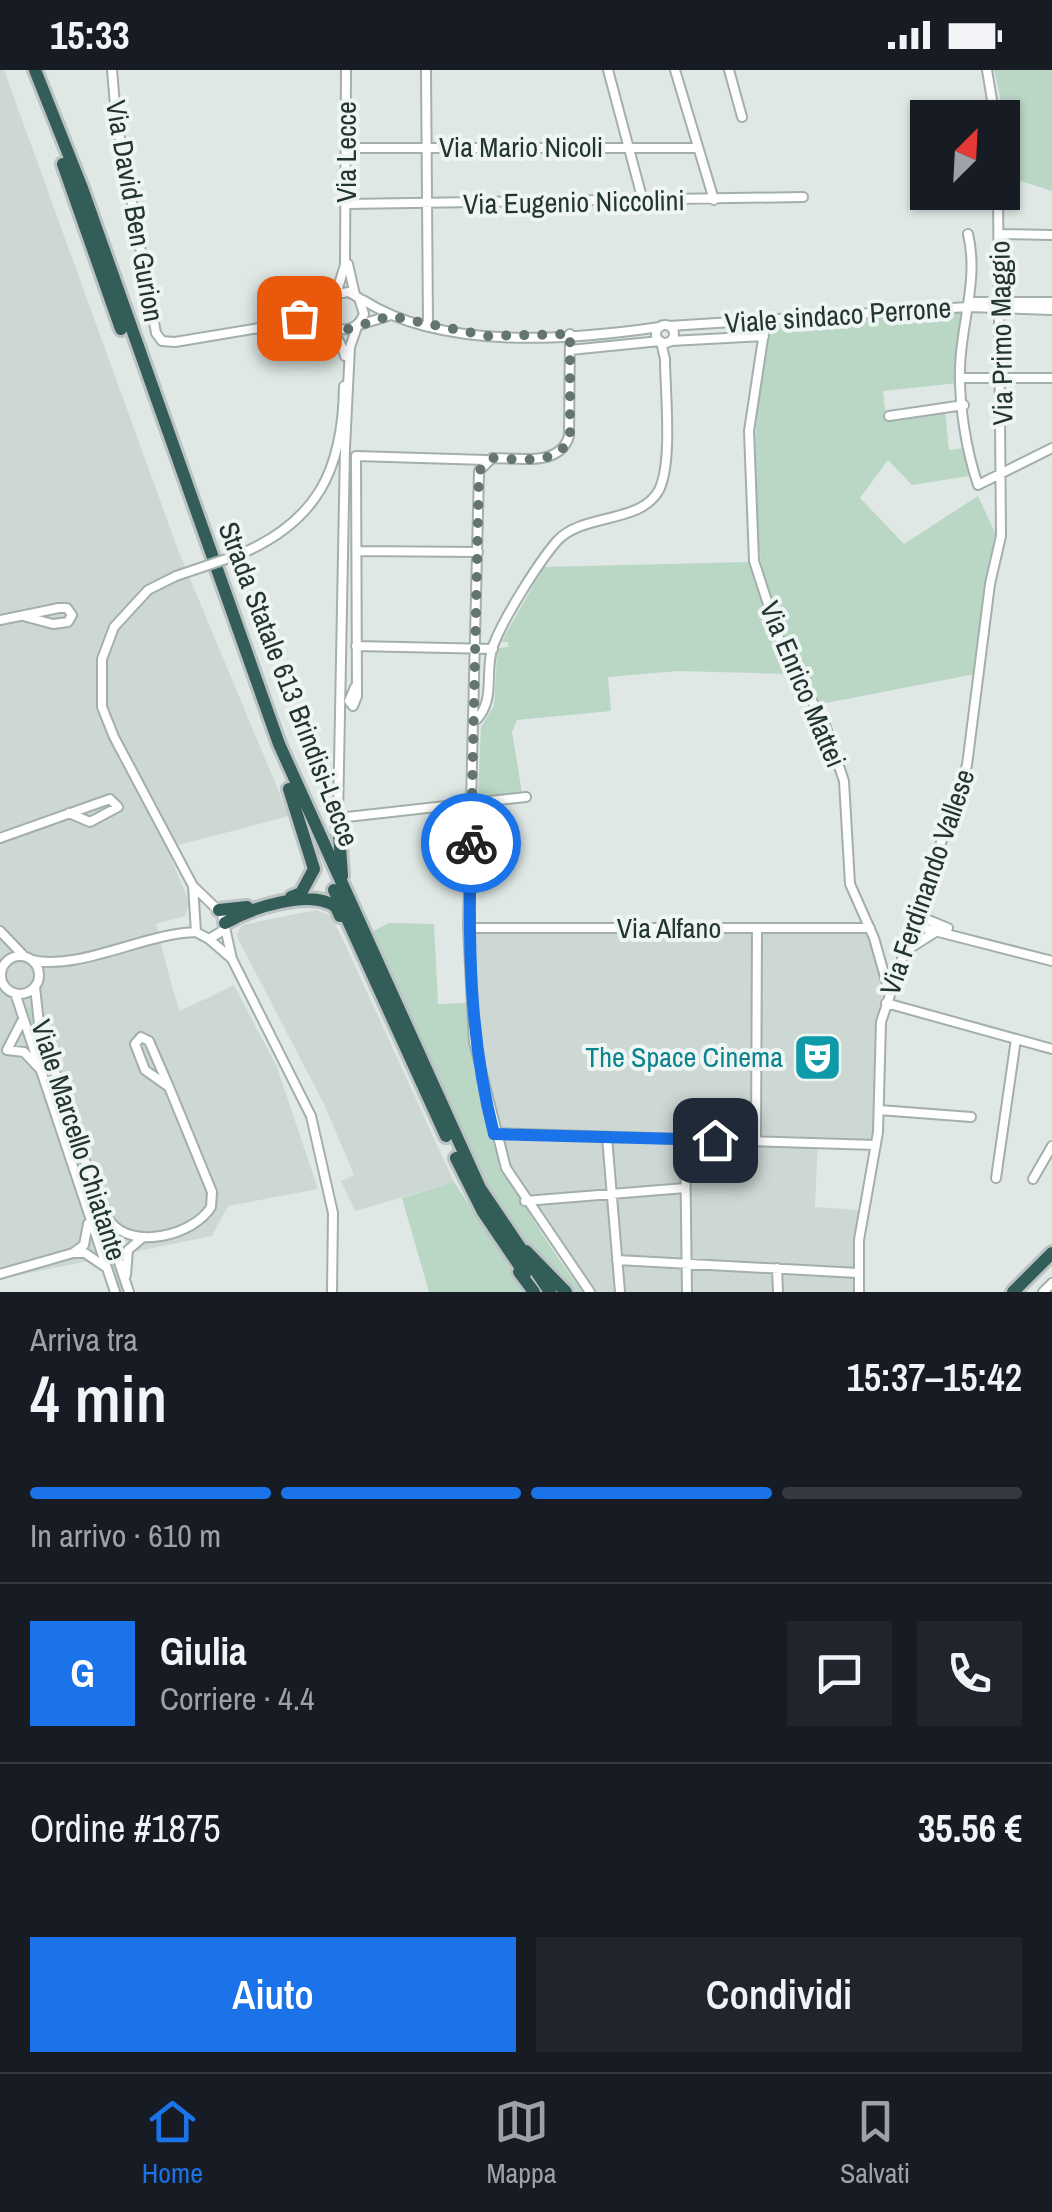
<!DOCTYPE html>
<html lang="it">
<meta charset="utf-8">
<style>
:root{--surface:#171b24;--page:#20242c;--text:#f1f3f6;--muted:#9ea1a6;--line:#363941;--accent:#1a73e8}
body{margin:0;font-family:"Archivo Narrow",sans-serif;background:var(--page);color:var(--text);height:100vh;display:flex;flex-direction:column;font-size:38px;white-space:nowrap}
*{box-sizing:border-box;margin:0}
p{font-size:32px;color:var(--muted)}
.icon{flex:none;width:55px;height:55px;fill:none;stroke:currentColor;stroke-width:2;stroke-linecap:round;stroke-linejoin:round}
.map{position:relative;height:1222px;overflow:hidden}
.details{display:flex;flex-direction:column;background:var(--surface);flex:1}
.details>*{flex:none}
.needle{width:65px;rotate:24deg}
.fabs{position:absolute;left:910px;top:30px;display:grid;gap:20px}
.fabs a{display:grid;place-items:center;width:110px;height:110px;border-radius:0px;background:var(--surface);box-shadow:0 2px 8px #0004;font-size:50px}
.pin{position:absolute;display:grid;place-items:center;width:85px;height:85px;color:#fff;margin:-42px;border-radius:20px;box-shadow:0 5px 15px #0006}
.courier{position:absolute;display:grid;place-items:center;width:100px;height:100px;margin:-50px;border:8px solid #1a73e8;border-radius:50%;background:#fff;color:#222;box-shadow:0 2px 12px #0007}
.head em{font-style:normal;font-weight:600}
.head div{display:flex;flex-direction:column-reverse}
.head{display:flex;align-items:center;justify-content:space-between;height:170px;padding:0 30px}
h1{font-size:65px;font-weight:600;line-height:75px}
.bar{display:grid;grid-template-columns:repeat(4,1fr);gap:15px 10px;align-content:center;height:120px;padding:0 30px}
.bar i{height:12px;border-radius:8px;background:var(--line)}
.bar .selected{background:var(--accent)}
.bar p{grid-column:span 4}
.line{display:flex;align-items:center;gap:25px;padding:0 30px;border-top:2px solid var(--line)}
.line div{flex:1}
.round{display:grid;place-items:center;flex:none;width:105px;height:105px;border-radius:0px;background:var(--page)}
.primary-button{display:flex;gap:20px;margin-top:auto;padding:20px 30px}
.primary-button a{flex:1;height:115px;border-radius:0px;background:var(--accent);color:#fff;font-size:40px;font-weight:600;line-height:115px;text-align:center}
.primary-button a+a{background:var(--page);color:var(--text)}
.status{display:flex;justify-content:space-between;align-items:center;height:70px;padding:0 50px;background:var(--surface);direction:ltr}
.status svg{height:28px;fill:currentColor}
.dock{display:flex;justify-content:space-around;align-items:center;height:140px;border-top:2px solid var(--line);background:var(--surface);font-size:28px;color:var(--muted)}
.dock a{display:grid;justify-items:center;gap:5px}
.dock .selected{color:var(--accent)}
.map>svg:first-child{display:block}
.built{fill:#cdd7d4}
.green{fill:#bad6c5}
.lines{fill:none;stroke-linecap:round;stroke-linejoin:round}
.minor-casing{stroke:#a3afac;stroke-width:12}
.highway-casing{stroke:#bdc2c2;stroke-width:18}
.minor{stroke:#fff;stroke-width:8}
.highway{stroke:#325d59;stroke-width:12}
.minor-bridge-casing{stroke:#a3afac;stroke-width:12;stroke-linecap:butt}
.minor-bridge{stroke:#fff;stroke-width:8}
.done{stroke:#647471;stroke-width:10;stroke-dasharray:0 18}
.route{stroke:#1a73e8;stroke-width:12}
.labels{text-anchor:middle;stroke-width:8;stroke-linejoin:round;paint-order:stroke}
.street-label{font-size:28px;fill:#223532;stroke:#eef5f2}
.culture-label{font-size:28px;fill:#0d838f;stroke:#eef5f2;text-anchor:end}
</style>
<div class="status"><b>15:33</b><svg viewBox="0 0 49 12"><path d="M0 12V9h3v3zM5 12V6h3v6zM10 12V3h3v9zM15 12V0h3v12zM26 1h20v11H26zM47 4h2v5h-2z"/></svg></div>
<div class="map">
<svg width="1052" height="1222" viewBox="0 0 1052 1222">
<rect width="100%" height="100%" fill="#dfe8e5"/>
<!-- built -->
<path class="built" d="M0,0h4l174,480 111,266 -122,32 22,54 -4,14 -29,8 15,59 9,28 54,-26 43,82 41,122 -90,17 -16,30 -212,43z
M316,840l15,6 14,28 109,238 -99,29 -14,-30 13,-6 -29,-69 -89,-171 6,-10z
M864,862l7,5 12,50 -9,147 -6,7 -50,-1 -3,67 44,3 -4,82h-262l-78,-117 -15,-35 -21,-87 -6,-120z"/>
<!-- green -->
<path class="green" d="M994,0h58v121l-47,-15 -2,-66z
M965,243l-7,70 -75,8 3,27 59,-7 4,39 16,-2 4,28 -57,9 -24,-25 -28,38 44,46 74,-48 19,41 -22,137 -154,30c-13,-21 -31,-43 -40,-66 -38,-103 -29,-208 -13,-314z
M751,492l27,81 18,31 -118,-3 -70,6 3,34 -94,9 -5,12 10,61 -44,5 3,-71 13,-21 3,-52 2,-6 9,-1v-5h-7l43,-75z
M389,853l45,1 4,80 30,-1c3,116 46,198 115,289h-11l-61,-66 -45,-79 -85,-192 -8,-24z
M30,936l94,286h-4l-95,-284z
M454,1112l72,110h-97l-27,-94z"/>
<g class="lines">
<defs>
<path id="minor" d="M112,0l4,47 40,216 6,8 13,1 126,-21c24,0 51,23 63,-7l-5,-16 -10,-6 -13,2 -11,15c1,17 16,29 20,47
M426,0l2,255
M608,0l35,131
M675,0l39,130
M729,0l13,47
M987,0l8,48
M346,78h351
M346,134l457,-7
M968,164c11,46 -7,89 -8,134 -1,37 6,82 18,117l74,-37
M999,164l53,1
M348,194l7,31
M336,224l9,-29 1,-195
M363,230c80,51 207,40 297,27
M968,237l6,-5h78
M298,248l26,-16
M766,249l-17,112 5,130 26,80 45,84 19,56 6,103 24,54 15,53
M359,255l29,-9
M656 264a9 9 0 1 1 18 0a9 9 0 1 1-18 0Z
M669,256l299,-19 84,3
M357,257l-7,20 -5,101 -7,370 188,-21
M570,264l-1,102c-9,31 -50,22 -77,22l-13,13 -11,457 6,114 32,126 84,124
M671,271l93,-5
M570,280l90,-9
M961,308h91
M889,346l75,-11
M356,386l130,4
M357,481l121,1
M238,485c80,-33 105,-86 106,-169
M176,506l-28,14 -34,37 -12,32v48l12,30 79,149 29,28 10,45 79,157 22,97 -1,79
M0,550l59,-12h8l5,7 -4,7 -15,2 -30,-8
M356,576l137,3
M355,617l-6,14 4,5 4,-10 -1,-240
M477,649c19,-21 7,-47 16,-73 10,-27 45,-83 64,-105 25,-28 84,-17 102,-51 14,-28 6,-99 6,-131l-4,-17
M0,768l110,-39 8,8 -28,15 -21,-9
M193,816l3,46 13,7 15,-9
M915,849l12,10 125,32
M915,849h11l22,9
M468,858h402
M0,861l22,23
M209,869l23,20
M907,880l30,-19
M1 905a19 19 0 1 1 38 0a19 19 0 1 1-38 0Z
M32,890c48,11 113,-27 164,-28
M35,917l4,37 90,268
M15,923l100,299
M886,933l166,46
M22,951l-15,29 17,2 15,16
M141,967l8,4 20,46 -24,-17 -10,-26z
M879,1040l92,7
M495,1063l381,12
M607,1067l13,155
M685,1070l2,152
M756,1071l1,-213
M996,1108l20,-139
M1033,1109l19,-33
M525,1131l160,-13
M110,1151c22,30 84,14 101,-14l1,-15 -43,-105
M73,1183h12l19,13
M617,1190l241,13
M777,1198l1,24
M0,1204l73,-21 11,-8 4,-21
M126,1205l2,-25 14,-12
M859,1222v-52l19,-108 3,-110 86,-257 23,-181 11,-48 -3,-344
M1043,1222l9,-9"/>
<path id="highway" d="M35,0l47,118 197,556 201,444 70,104
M63,94l58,165
M289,719l25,80 -13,24 -10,4
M338,748l4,58
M334,820l112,246
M219,840l28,-3
M225,853c26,-15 86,-35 111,-16l4,9
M456,1088l27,54 42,62
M526,1181l40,41
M519,1202l15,20
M1013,1222l39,-39"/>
</defs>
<!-- minor casing -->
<use href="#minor" class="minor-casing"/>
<!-- highway casing -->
<use href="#highway" class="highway-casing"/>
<!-- minor -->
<use href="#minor" class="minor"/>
<!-- highway -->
<use href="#highway" class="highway"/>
<defs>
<path id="minor-bridge" d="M176,506l62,-21"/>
</defs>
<!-- minor-bridge casing -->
<use href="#minor-bridge" class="minor-bridge-casing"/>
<!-- minor-bridge -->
<use href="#minor-bridge" class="minor-bridge"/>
</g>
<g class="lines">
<!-- done -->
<path class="done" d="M299,248l-10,4h30l23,9 48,-15 98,20 82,-2v102c-10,31 -51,23 -78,22l-13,13 -8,372"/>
<!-- route -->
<path class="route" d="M471,773c-3,99 -2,194 23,291l221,6"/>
</g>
<!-- icons -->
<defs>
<symbol id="theatre-square" viewBox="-11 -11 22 22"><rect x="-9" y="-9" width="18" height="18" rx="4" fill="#0f9aa8" stroke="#eef5f2"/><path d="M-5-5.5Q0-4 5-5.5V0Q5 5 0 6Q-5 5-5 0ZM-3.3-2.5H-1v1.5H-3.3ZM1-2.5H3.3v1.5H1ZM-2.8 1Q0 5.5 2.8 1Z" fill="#fff"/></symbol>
</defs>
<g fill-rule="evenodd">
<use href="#theatre-square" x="790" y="960" width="55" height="55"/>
</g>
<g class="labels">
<!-- street labels -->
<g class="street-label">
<text x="521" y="87">Via Mario Nicoli</text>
<text transform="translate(346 82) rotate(-90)" y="10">Via Lecce</text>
<text transform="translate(574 132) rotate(-1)" y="10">Via Eugenio Niccolini</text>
<text transform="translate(135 141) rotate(80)" y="10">Via David Ben Gurion</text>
<text transform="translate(838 245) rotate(-4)" y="10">Viale sindaco Perrone</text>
<text transform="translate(1001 263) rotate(-91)" y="10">Via Primo Maggio</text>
<text transform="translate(289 614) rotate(69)" y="10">Strada Statale 613 Brindisi-Lecce</text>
<text transform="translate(803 614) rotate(67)" y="10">Via Enrico Mattei</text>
<text transform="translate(927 812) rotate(-71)" y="10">Via Ferdinando Vallese</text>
<text x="669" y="868">Via Alfano</text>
<text transform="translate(79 1070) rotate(72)" y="10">Viale Marcello Chiatante</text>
</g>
<!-- culture labels -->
<g class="culture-label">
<text x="783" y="997">The Space Cinema</text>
</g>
</g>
</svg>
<div class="fabs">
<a><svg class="needle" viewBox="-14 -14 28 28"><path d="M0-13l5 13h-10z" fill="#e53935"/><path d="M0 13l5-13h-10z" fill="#9ea1a6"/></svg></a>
</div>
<div class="pin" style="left:299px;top:248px;background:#ea580c"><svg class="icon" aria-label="bag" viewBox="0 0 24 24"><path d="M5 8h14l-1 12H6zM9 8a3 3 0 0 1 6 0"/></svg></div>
<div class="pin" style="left:715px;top:1070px;background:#1f2937"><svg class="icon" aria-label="home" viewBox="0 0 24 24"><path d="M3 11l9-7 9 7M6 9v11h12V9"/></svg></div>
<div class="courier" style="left:471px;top:773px"><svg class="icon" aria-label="bike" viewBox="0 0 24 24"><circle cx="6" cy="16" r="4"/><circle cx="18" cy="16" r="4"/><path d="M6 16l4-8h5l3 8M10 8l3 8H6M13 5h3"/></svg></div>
</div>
<section class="details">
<div class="head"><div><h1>4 min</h1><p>Arriva tra</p></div><em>15:37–15:42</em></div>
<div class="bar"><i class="selected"></i><i class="selected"></i><i class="selected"></i><i></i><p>In arrivo · 610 m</p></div>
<div class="line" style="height:180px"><b class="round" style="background:var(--accent);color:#fff">G</b><div><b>Giulia</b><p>Corriere · 4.4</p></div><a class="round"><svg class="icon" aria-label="chat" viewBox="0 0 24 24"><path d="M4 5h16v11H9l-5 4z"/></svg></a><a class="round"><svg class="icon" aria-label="phone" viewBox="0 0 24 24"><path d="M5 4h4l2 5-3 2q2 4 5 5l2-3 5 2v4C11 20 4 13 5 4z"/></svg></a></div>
<div class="line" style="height:130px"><div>Ordine #1875</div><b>35.56 €</b></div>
<div class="primary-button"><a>Aiuto</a><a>Condividi</a></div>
</section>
<nav class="dock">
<a class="selected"><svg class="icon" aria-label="home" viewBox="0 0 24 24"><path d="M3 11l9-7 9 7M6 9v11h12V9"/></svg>Home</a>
<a><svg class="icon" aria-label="map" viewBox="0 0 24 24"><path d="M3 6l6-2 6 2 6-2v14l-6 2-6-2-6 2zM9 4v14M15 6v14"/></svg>Mappa</a>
<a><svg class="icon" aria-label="saved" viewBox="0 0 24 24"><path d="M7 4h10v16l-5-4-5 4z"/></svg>Salvati</a>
</nav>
